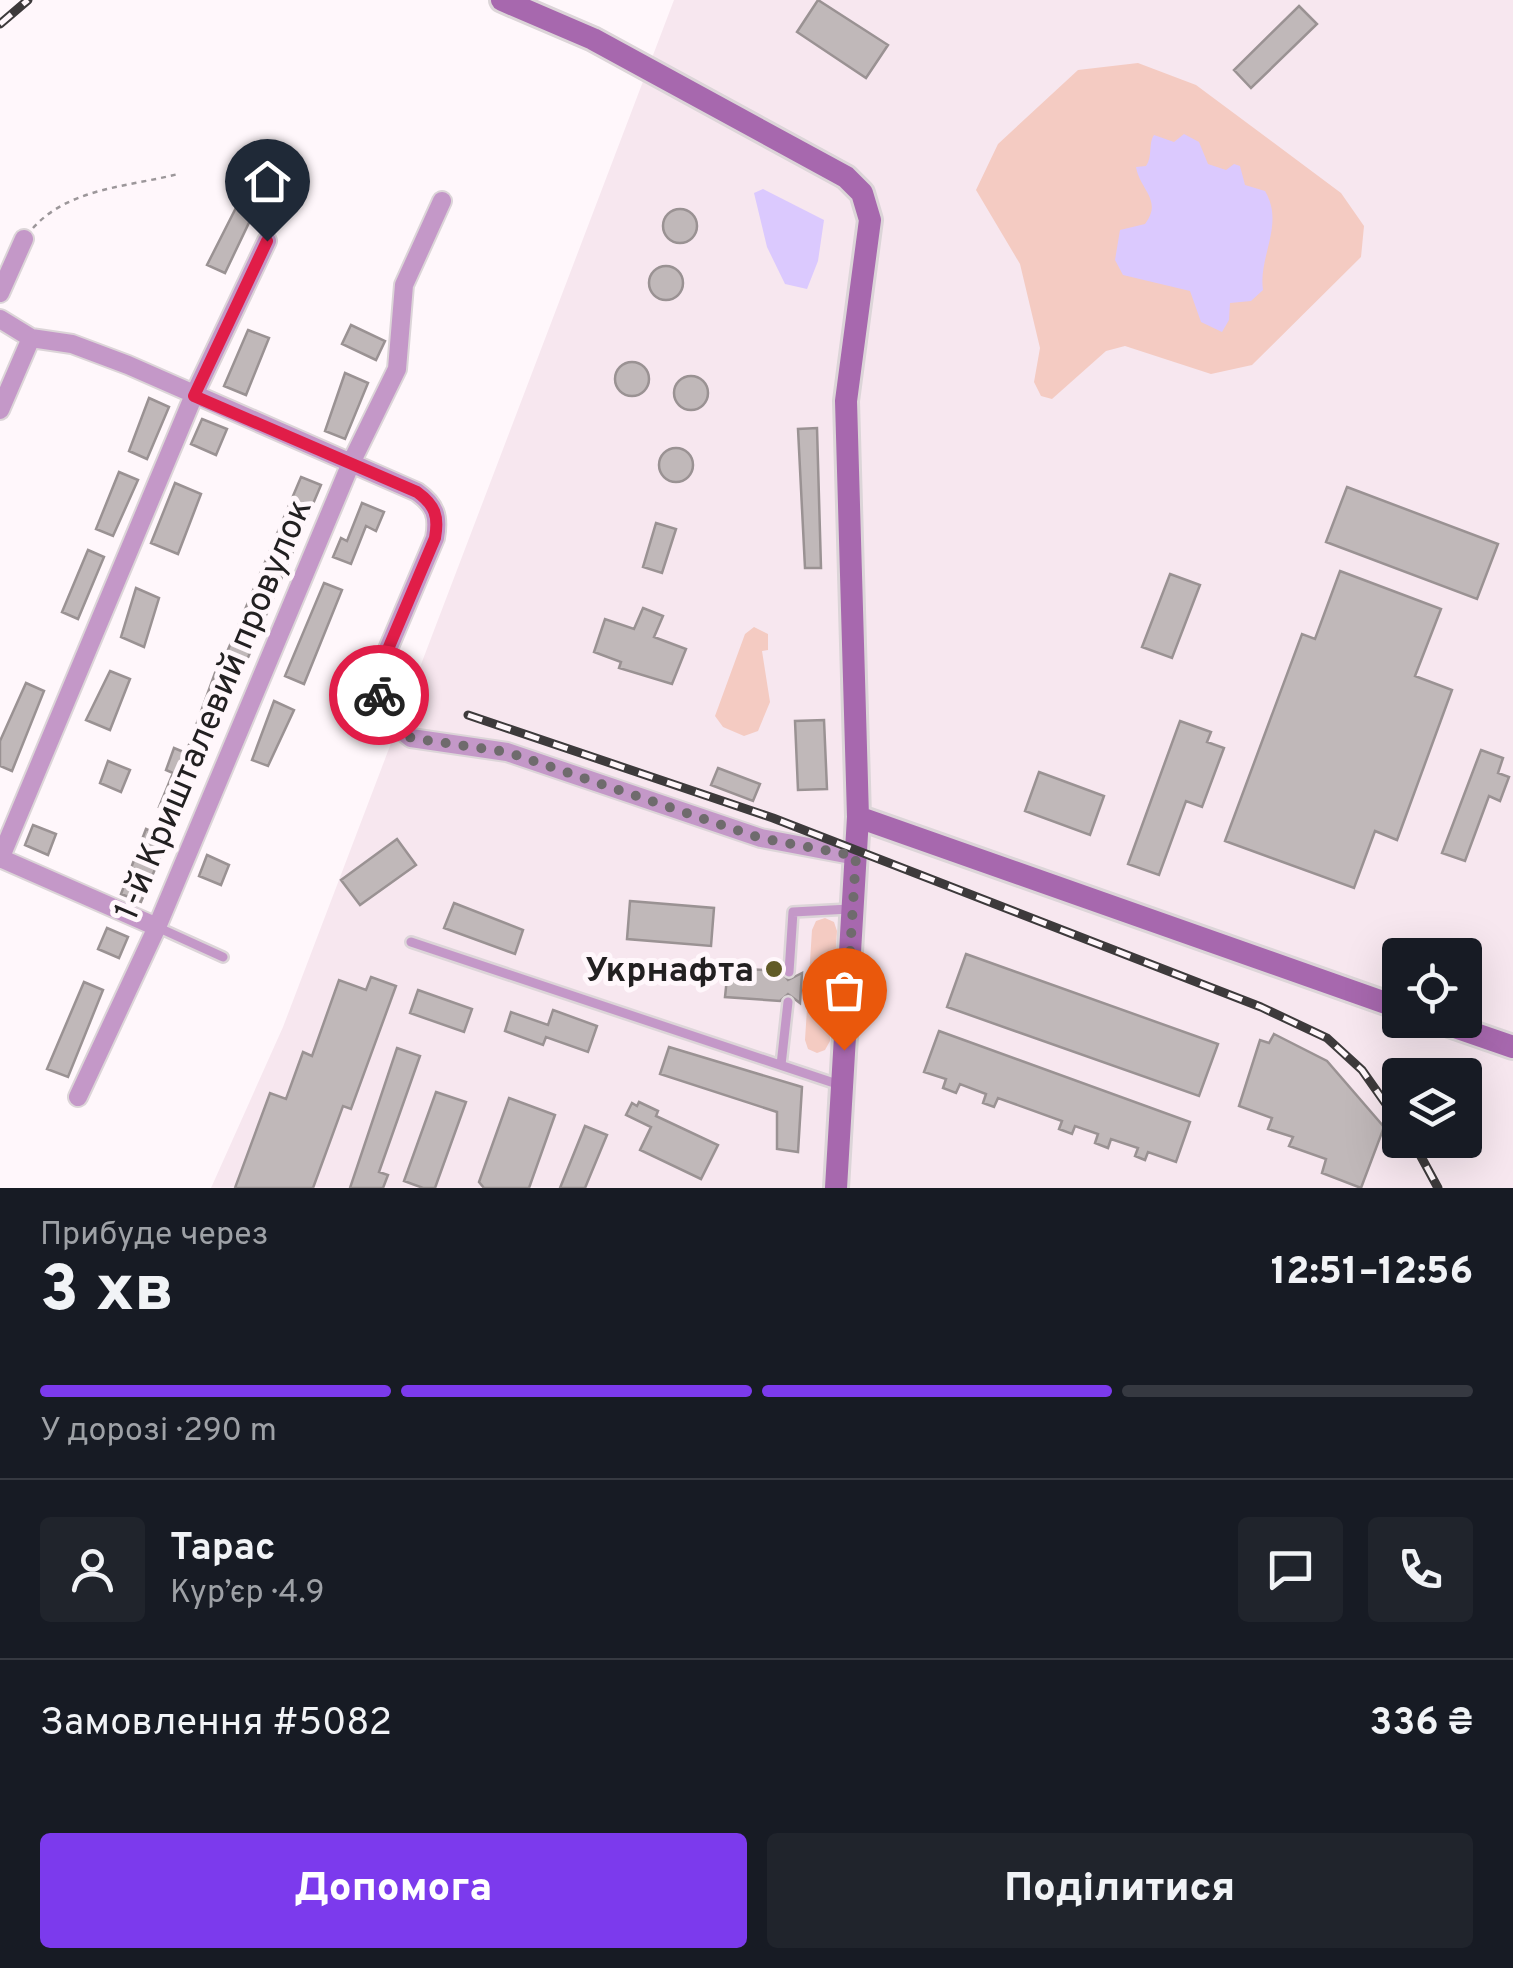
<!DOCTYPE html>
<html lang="uk">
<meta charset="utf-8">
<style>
:root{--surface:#171b24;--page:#20242c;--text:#f1f3f6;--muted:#9ea1a6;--line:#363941;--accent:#7c3aed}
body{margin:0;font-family:Overpass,sans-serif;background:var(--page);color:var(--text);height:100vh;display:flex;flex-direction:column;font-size:38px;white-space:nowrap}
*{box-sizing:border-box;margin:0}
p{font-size:32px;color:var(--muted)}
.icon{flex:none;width:55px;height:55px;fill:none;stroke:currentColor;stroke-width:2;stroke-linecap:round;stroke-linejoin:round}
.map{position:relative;height:1188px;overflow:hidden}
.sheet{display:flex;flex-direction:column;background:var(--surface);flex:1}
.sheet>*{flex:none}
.tools{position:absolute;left:1382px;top:938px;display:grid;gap:20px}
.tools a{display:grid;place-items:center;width:100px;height:100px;border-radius:10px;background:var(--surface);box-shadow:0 10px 40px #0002;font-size:50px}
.pin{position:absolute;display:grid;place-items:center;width:85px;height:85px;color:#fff;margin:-102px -42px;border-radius:50% 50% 50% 0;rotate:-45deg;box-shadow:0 0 10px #0007}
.pin .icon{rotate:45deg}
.courier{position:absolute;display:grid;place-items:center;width:100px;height:100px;margin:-50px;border:8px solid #e11d48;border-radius:50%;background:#fff;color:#222;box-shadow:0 2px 12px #0007}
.overview em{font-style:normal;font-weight:800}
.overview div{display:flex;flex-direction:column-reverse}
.overview{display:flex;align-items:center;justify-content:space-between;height:170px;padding:0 40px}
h1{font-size:65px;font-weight:800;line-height:75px}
.bar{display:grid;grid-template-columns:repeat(4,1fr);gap:15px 10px;align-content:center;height:120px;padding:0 40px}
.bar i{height:12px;border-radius:8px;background:var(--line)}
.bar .current{background:var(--accent)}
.bar p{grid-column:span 4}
.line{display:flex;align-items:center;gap:25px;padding:0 40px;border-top:2px solid var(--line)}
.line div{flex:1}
.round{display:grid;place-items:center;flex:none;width:105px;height:105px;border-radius:10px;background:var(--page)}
.action{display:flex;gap:20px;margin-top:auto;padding:20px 40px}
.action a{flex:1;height:115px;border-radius:10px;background:var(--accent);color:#fff;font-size:40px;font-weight:800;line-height:115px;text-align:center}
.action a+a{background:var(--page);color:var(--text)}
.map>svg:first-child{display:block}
.built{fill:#f7e7ef;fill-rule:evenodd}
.green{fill:#f4cbc2}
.water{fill:#dbc9fe}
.building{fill:#c0b8b9;stroke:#9a9293;stroke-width:2.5}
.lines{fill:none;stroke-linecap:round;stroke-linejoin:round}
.lane-casing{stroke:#dcd5d8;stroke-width:14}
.street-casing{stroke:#dcd5d8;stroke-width:22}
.secondary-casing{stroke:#dcd5d8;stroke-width:28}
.path{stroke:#9c979a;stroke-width:2.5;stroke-dasharray:5 5;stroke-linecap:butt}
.lane{stroke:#c498c8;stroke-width:9}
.street{stroke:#c498c8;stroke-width:18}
.secondary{stroke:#a768ae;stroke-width:22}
.rail-casing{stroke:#3d3a3b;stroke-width:9}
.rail{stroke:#fff7fb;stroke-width:5;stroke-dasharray:15;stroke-linecap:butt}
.done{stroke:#6f6b6d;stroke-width:10;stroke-dasharray:0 18}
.route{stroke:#e11d48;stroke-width:12}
.poi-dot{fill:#615a26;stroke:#fff7fb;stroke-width:4}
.labels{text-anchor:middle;stroke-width:10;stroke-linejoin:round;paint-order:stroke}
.street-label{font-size:35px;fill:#222021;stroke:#fff7fb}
.poi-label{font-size:35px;font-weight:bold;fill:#222021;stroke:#fff7fb;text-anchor:end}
</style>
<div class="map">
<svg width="1513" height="1188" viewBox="0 0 1513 1188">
<rect width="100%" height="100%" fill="#fff7fb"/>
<!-- built -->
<path class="built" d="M674,0h839v1188h-1302l72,-161zM1400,955h65v65h-65zM1400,1075h65v65h-65z"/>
<!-- green -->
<path class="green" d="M1138,63l58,22 145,108 23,33 -3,31 -109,108 -41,9 -86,-28 -19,5 -54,48 -11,-3 -7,-14 6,-34 -20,-84 -44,-74 22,-46 80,-74z
M754,627l14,7v16l-6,1 8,51 -12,29 -14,5 -21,-9 -8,-11 30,-82z
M825,918l9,4 3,9 -7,110 -5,9 -8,3 -9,-4 -3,-9 7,-110 4,-9z"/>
<!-- water -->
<path class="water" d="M1184,134l15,8 9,22 18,6 8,-6 6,2 5,19 20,6c20,33 -7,66 -2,99l-12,11 -21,2 -1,17 -7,12 -21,-10 -11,-31 -67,-16 -8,-15 5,-30 25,-6c18,-24 -5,-34 -9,-57l10,-1c7,-10 2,-23 8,-31l20,7z
M763,189l61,31 -6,41 -11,28 -22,-5 -18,-37 -13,-54z"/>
<!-- building -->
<path class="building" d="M818,0l70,45 -22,33 -69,-46z
M1299,6l18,18 -66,64 -17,-18z
M250,180l16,7 -41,86 -18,-8z
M663 226a17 17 0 1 1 34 0a17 17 0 1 1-34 0Z
M649 283a17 17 0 1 1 34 0a17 17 0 1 1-34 0Z
M351,325l34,16 -9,19 -34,-16z
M248,330l21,8 -23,57 -22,-9z
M615 379a17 17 0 1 1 34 0a17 17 0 1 1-34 0Z
M345,373l23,10 -23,56 -20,-8z
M674 393a17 17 0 1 1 34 0a17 17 0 1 1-34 0Z
M149,398l20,9 -22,52 -18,-8z
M202,419l25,10 -11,26 -25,-11z
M817,428l4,140h-16l-7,-139z
M659 465a17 17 0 1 1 34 0a17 17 0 1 1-34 0Z
M119,472l19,8 -25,56 -17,-7z
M301,477l20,8 -74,175 -20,-8z
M175,483l26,11 -23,60 -27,-11z
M1347,487l151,57 -21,55 -151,-57z
M362,503l22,9 -8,19 -10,-5 -15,38 -18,-7 8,-19 6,3z
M656,523l20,6 -14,44 -19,-6z
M88,550l16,7 -26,62 -16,-7z
M1340,571l101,38 -26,67 37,14 -55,150 -22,-9 -21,57 -129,-47 77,-207 13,5z
M1170,574l30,11 -28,73 -30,-11z
M324,583l18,7 -38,94 -19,-8z
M136,588l23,10 -15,49 -23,-10z
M643,608l20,8 -9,21 32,12 -14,35 -53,-16 2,-6 -27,-10 11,-33 29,10z
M110,671l20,8 -20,51 -24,-10z
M215,673l19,8 -55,134 -20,-8 14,-34 -7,-3 8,-22 12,5z
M26,683l18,8 -32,80 -12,-5v-25z
M274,701l20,9 -26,56 -16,-6z
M824,720l3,69 -29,1 -3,-69z
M1180,721l31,11 -4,10 17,6 -22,59 -16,-6 -27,74 -31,-11z
M1481,750l22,8 -5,15 11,4 -9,24 -11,-5 -24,65 -23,-8z
M108,761l22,9 -9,22 -21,-9z
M718,768l42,16 -7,17 -42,-16z
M1039,772l65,24 -14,39 -65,-24z
M33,825l23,9 -8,21 -23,-10z
M146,829l22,10 -27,63 -20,-8z
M397,839l19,26 -56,40 -19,-25z
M207,855l22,10 -8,20 -22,-9z
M630,901l84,7 -3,38 -84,-7z
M454,903l69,27 -8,24 -71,-26z
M107,928l21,9 -9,21 -21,-9z
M966,954l252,90 -19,52 -252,-89z
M728,968l53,3 7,9 14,-7 -2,30 -12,-9 -8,7 -55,-4z
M371,977l25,9 -45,123 -8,-3 -30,82h-78l35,-95 16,6 17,-47 9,4 27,-76 27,10z
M84,982l19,8 -35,87 -21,-8z
M418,990l54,19 -8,23 -54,-19z
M553,1010l44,16 -9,26 -42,-15 -3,8 -38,-14 6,-19 37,13z
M939,1031l251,91 -14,40 -28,-10 -3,8 -10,-4 3,-8 -27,-9 -3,9 -13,-5 3,-9 -23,-8 -3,8 -13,-5 3,-8 -64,-23 -4,9 -11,-4 3,-9 -26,-10 -4,9 -13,-5 3,-9 -22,-7z
M1274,1034l53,27 57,66 -23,61 -39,-15 4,-14 -37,-13 4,-9 -25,-8 4,-11 -33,-12 21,-66 9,3z
M669,1047l133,40 -4,65 -21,-3v-37l-117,-38z
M397,1048l23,8 -41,116 9,3 -5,13h-33z
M436,1092l30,10 -31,86h-12l-19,-7z
M509,1098l46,17 -26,73h-45l-5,-6z
M639,1102l19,9 -2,5 62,29 -17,34 -61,-29 11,-23 -25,-12 6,-12 5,3z
M585,1126l22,9 -22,53h-25z"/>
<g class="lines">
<defs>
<path id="lane" d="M157,927l66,30
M411,942l429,143
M789,972l4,-60 57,-3
M781,1065l7,-63"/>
<path id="street" d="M0,293l24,-54
M0,319l31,19 41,6 56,21 289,127c18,13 22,24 18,46l-55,130 -1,30 10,22 22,18 96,14 254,86 95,18
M0,410l31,-72
M0,858l157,69
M0,859l194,-464 73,-154
M78,1097l79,-170 194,-464 46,-94 7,-84 38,-84"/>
<path id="secondary" d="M502,0l91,39 253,138 16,16 8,27 -24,181 12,416 -22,371
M858,817l542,191
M1435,1020l78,27"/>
</defs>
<!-- lane casing -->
<use href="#lane" class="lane-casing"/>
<!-- street casing -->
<use href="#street" class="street-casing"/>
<!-- secondary casing -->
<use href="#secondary" class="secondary-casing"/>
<!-- path -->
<path class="path" d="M33,228c36,-40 94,-41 145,-54"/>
<!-- lane -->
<use href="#lane" class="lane"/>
<!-- street -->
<use href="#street" class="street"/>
<!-- secondary -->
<use href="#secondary" class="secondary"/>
<defs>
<path id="rail" d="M0,24l28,-24
M468,715l305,103 488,189 66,31 35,32 38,54
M1412,1140l26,48"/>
</defs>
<!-- rail casing -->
<use href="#rail" class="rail-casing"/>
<!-- rail -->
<use href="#rail" class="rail"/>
</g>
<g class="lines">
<!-- done -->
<path class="done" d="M379,695l11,25 21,18 96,14 253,86 96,18 -12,194"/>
<!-- route -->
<path class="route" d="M267,241l-73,155 223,96c18,13 22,24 18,46l-55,130 -1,27"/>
</g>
<!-- markers -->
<circle class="poi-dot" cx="774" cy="969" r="10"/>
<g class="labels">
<!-- street labels -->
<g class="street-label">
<text transform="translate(212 709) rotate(-67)" y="12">1-й Кришталевий провулок</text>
</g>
<!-- poi labels -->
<g class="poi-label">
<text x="754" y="981">Укрнафта</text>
</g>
</g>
</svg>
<div class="tools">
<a><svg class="icon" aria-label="locate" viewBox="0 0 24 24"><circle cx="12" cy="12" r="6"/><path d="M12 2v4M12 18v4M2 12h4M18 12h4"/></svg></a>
<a><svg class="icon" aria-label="layers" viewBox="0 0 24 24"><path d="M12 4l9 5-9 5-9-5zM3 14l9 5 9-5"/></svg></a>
</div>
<div class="pin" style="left:844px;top:1050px;background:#ea580c"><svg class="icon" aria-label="bag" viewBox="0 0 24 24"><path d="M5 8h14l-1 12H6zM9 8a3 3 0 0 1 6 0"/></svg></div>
<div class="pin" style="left:267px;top:241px;background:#1f2937"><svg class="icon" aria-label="home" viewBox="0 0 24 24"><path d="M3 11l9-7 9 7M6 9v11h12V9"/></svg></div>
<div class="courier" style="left:379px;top:695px"><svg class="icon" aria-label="bike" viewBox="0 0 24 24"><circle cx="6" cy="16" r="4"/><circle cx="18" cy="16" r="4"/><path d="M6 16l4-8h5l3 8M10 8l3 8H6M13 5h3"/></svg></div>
</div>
<section class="sheet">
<div class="overview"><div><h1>3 хв</h1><p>Прибуде через</p></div><em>12:51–12:56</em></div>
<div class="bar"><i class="current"></i><i class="current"></i><i class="current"></i><i></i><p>У дорозі · 290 m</p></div>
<div class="line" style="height:180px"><a class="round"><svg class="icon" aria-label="person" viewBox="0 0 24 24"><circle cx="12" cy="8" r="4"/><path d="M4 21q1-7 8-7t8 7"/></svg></a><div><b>Тарас</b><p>Кур’єр · 4.9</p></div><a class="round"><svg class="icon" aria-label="chat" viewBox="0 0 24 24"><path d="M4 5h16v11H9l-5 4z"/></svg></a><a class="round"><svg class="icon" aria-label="phone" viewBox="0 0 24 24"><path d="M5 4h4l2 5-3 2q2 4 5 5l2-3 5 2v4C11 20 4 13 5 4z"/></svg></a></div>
<div class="line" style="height:130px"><div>Замовлення #5082</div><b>336 ₴</b></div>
<div class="action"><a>Допомога</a><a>Поділитися</a></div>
</section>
